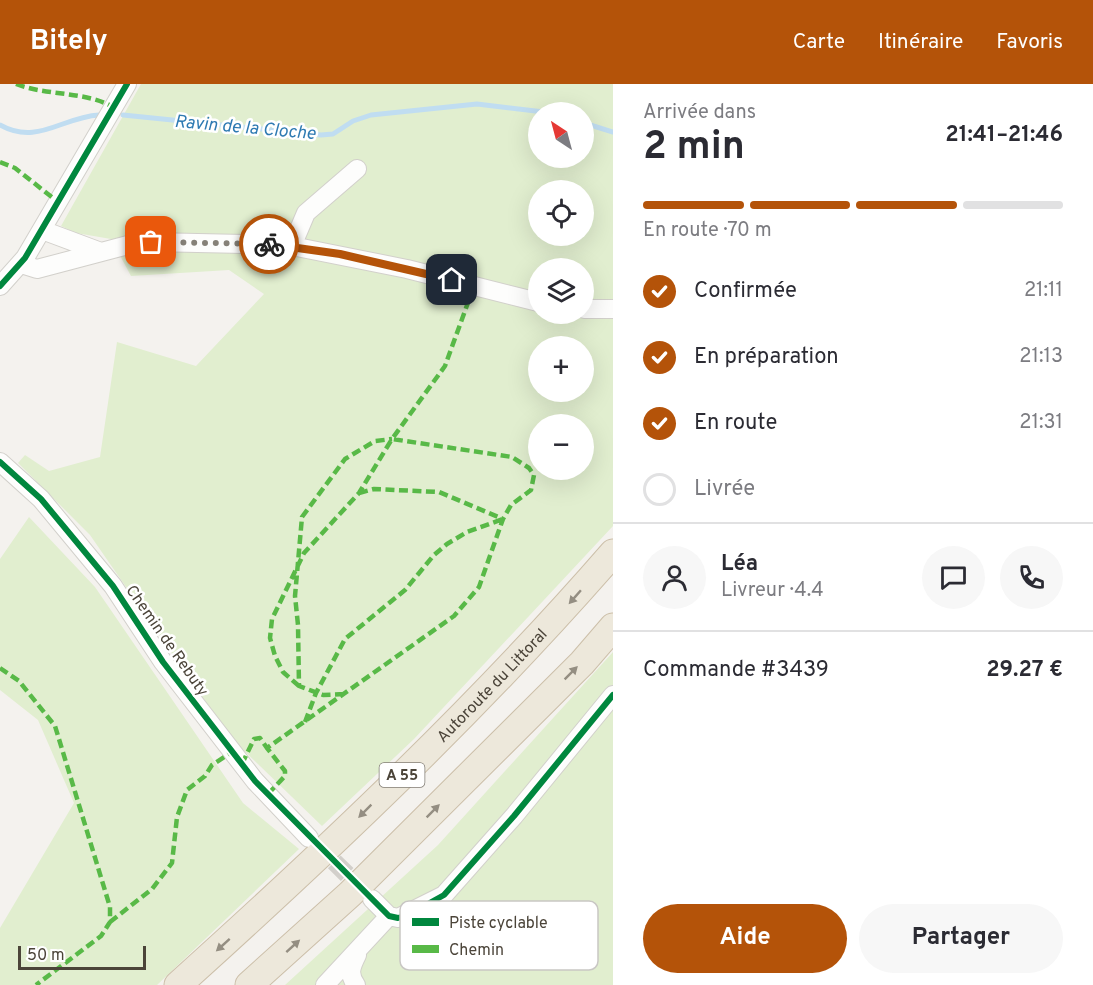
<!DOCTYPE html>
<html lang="fr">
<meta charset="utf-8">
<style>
:root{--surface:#fff;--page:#f7f7f7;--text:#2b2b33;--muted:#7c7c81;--line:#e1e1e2;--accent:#b45309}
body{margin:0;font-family:Overpass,sans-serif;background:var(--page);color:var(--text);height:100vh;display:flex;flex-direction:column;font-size:22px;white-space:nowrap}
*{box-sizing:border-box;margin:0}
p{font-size:20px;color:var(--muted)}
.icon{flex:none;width:33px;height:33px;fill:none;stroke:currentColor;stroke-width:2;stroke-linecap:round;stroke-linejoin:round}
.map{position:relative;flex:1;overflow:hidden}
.drawer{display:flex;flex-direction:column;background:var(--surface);width:480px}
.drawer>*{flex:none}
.needle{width:39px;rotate:324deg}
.controls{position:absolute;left:528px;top:18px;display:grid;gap:12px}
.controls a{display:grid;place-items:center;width:66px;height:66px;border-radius:50%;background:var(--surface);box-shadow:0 6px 24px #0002;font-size:30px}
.scale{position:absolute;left:18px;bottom:15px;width:128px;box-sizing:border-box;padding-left:6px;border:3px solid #4b4439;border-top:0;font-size:16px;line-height:21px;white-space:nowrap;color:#4b4439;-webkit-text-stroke:4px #fff;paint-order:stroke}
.pin{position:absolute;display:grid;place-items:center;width:51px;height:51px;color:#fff;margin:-26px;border-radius:12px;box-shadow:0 3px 9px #0006}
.courier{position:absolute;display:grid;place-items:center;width:60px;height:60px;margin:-30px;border:4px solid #b45309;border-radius:50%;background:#fff;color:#222;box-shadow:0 2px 8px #0007}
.headline em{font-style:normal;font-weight:700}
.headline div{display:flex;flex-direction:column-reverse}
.headline{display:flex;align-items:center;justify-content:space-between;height:102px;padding:0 30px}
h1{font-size:39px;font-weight:700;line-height:45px}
.bar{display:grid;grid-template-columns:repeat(4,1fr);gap:9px 6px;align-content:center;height:72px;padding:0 30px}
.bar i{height:8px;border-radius:4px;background:var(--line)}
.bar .selected{background:var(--accent)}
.bar p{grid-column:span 4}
.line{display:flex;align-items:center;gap:15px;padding:0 30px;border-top:2px solid var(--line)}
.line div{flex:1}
.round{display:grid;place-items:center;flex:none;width:63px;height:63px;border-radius:32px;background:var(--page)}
ol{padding:0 30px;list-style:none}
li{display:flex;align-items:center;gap:18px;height:66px}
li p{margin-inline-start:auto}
li .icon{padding:6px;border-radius:50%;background:var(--accent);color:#fff;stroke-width:4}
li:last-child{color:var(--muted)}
li i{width:33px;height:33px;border:3px solid var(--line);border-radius:50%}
.action{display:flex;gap:12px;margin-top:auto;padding:12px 30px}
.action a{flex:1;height:69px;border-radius:36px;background:var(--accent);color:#fff;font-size:24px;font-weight:700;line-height:69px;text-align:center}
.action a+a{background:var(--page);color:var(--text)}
header{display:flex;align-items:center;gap:36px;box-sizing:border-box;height:84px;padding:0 30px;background:var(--accent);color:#fff}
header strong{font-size:28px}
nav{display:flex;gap:33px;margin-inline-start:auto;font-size:21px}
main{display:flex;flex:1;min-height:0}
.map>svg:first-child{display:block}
.green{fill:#e1eecf;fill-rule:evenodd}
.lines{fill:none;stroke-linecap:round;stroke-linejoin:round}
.stream{stroke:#c0ddf1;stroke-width:5}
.minor-tunnel{stroke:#d2cfca;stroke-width:18;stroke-dasharray:18 9;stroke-linecap:butt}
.minor-casing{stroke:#d2d0cb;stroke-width:20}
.highway-casing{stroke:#ccbfa9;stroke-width:29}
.minor{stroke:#fdfdfc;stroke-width:18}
.highway{stroke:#ede8db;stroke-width:27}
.quiet{stroke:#58b947;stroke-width:4.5;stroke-dasharray:9 4.5;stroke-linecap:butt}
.cycleway-casing{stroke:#fff;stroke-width:10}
.cycleway{stroke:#00873e;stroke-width:6}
.oneway{fill:#948e82}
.done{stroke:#868178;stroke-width:6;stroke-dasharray:0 10.8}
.route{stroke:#b45309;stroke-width:8}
.labels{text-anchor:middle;stroke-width:5;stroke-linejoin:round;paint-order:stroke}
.shield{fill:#fff;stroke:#817c74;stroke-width:1.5}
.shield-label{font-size:15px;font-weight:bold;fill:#4b4439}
.street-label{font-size:16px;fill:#4b4439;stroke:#fff}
.water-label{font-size:18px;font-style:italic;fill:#2e7ab2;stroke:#fff}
.key{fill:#fff;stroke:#c9c7c4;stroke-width:1.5}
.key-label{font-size:16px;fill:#4b4439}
</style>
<header>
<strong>Bitely</strong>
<nav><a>Carte</a><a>Itinéraire</a><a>Favoris</a></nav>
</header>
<main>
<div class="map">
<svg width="613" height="901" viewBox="0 0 613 901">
<rect width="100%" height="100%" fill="#f4f2ee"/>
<!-- green -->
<path class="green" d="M141,0h472v442l-199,213 -92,87 -92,-89 -140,-202 -72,-72 7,-8 24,16 51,-14 17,-115 79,24 68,-72 -35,-24 -98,6 -20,-37 -35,-6 -15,-7zM538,28h46v46h-46zM538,106h46v46h-46zM538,184h46v46h-46zM538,262h46v46h-46zM538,340h46v46h-46z
M29,433l66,70 148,216 56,46 -142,136h-157v-57l74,-125 -36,-83 -38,-30v-131z
M613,568v333h-328l153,-140z"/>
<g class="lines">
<!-- stream -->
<path class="stream" d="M123,31l198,20 12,-1 20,-13 18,-6 106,-11 67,8
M584,39l29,9
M0,41c37,21 62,-8 99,-10"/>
<!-- minor-tunnel -->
<path class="minor-tunnel" d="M315,759l51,50"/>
<defs>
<path id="minor" d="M42,146l59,22
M292,162l14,-33 51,-44
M21,180l16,5 91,-24 23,-3 136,3 120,24 131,33
M0,202l25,-28 102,-174
M584,225h29
M0,378l41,37 72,87 50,76 92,119 54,57
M372,815l17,17 9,2 46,-23 70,-79 99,-121
M325,901l64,-69
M356,901c-8,-11 -5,-18 1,-30"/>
<g id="highway">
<path id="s1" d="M178,901c152,-137 301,-278 435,-432"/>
<path d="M249,901l101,-91 232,-231 31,-36"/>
</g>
</defs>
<!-- minor casing -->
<use href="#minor" class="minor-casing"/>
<!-- highway casing -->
<use href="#highway" class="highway-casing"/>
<!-- minor -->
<use href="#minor" class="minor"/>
<!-- highway -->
<use href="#highway" class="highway"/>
<!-- quiet -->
<path class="quiet" d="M16,0c31,12 69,7 97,23
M0,78l15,6 43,34
M359,409l15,-4 65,3 64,27
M0,584l19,13 36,45 55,181v15l-9,14 -65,49
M299,602l-16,-14 -8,-16 -5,-18 2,-19 32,-66 55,-60 33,-54
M344,610l-21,1 -24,-9 -1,-61 -3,-29 7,-79 43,-58 30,-18 17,-2
M305,638l11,-29 29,-54 60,-49 29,-35 13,-11 20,-12 36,-13
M242,680l12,-25 6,-1 7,10
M268,710l17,-18v-5l-18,-23 187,-132 25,-29 24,-68 8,-14 20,-15 3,-15 -5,-7 -17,-11 -120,-18 53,-73 29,-80
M110,838l42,-33 20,-26 5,-46 10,-27 18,-14 7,-11 20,-13"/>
<defs>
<path id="cycleway" d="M0,202l25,-28 102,-174
M0,378l41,37 72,87 50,76 92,119 134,135 9,2 10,-3 36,-20 70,-79 99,-121"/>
</defs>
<!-- cycleway casing -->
<use href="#cycleway" class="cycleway-casing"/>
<!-- cycleway -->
<use href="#cycleway" class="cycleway"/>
</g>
<!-- one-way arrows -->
<defs><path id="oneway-solid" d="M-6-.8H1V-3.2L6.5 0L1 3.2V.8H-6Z" transform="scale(1.5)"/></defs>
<g class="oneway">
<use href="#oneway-solid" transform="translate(575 513) rotate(131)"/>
<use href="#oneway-solid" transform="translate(571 589) rotate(-45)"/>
<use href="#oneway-solid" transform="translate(365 727) rotate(135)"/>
<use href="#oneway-solid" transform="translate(433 727) rotate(-45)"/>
<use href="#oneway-solid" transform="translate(223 861) rotate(138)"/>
<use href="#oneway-solid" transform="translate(293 862) rotate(-42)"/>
</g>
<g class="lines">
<!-- done -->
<path class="done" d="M151,158l118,2"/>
<!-- route -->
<path class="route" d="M269,160l71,10 112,26"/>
</g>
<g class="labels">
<!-- shield labels -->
<rect class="shield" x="379.5" y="679" width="45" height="24" rx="4.5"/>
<g class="shield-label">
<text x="402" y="696">A 55</text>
</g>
<!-- street labels -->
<g class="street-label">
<text transform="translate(168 556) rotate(55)" y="6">Chemin de Rebuty</text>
<text dy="6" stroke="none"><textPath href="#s1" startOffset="434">Autoroute du Littoral</textPath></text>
</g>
<!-- water labels -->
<g class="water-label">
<text transform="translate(245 43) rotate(5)" y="6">Ravin de la Cloche</text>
</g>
</g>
<!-- legend -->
<rect x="400" y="817" width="198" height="69" rx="9" class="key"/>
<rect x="412" y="834" width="27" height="8" fill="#00873e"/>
<rect x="412" y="861" width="27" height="8" fill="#58b947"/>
<g class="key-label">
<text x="449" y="844">Piste cyclable</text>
<text x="449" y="871">Chemin</text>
</g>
</svg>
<div class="controls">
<a><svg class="needle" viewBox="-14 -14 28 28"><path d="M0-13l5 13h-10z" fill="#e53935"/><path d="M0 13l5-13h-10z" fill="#7c7c81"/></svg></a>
<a><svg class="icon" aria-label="locate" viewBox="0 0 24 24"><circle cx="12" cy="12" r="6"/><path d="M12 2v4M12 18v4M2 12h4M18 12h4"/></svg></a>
<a><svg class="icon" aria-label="layers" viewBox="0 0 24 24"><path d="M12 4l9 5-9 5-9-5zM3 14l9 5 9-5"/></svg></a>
<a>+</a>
<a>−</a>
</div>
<div class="scale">50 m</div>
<div class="pin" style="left:151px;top:158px;background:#ea580c"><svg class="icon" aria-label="bag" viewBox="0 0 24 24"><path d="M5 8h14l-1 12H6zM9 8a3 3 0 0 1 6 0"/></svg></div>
<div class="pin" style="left:452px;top:196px;background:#1f2937"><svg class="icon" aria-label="home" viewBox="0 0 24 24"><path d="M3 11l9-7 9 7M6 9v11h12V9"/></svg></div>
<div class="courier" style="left:269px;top:160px"><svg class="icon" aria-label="bike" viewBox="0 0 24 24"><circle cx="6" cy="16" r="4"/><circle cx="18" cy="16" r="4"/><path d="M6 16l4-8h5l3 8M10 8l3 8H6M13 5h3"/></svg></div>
</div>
<section class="drawer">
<div class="headline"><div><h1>2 min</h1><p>Arrivée dans</p></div><em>21:41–21:46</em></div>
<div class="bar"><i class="selected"></i><i class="selected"></i><i class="selected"></i><i></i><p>En route · 70 m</p></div>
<ol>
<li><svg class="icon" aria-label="check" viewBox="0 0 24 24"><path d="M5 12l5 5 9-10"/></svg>Confirmée<p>21:11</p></li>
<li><svg class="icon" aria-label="check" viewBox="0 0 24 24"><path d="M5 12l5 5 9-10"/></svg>En préparation<p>21:13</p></li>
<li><svg class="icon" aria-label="check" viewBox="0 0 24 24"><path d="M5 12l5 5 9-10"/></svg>En route<p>21:31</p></li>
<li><i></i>Livrée</li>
</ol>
<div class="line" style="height:108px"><a class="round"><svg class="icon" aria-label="person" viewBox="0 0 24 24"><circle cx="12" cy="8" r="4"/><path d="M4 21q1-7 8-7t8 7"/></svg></a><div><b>Léa</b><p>Livreur · 4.4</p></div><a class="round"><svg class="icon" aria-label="chat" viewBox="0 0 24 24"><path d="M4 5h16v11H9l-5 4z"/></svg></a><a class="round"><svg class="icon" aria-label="phone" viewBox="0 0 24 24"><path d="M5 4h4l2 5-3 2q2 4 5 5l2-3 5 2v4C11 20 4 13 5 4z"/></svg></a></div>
<div class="line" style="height:78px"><div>Commande #3439</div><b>29.27 €</b></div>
<div class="action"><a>Aide</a><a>Partager</a></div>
</section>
</main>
